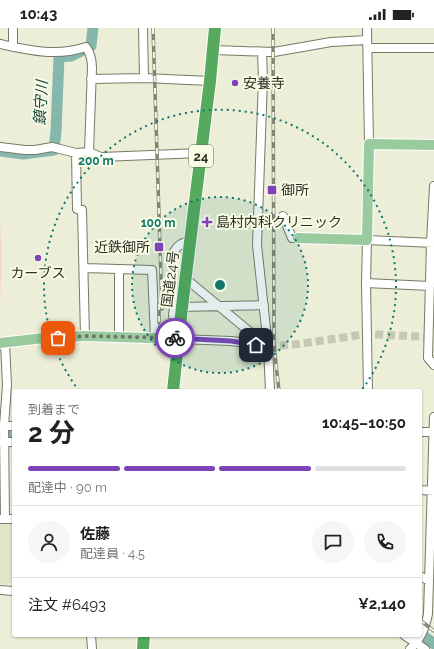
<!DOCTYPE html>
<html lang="ja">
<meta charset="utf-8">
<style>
:root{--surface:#fff;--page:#f6f6f6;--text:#222;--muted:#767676;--line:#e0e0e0;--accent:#7e43b9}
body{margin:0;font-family:Raleway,"Noto Sans JP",sans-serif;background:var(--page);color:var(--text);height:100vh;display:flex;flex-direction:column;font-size:15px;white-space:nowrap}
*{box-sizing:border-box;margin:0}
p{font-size:13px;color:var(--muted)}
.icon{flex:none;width:22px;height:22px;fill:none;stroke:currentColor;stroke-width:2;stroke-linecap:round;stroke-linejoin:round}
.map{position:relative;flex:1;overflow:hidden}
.details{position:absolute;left:12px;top:361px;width:410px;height:248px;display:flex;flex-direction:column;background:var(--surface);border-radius:4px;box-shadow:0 1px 3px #0004}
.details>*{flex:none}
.pin{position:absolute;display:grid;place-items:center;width:34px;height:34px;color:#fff;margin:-17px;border-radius:8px;box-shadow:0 2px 6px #0006}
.courier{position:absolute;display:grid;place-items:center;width:40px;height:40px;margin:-20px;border:3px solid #7e43b9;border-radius:50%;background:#fff;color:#222;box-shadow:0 1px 5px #0007}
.overview em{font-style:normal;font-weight:700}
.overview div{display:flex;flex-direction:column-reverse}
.overview{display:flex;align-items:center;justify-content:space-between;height:68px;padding:0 16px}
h1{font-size:26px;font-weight:700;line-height:30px}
.bar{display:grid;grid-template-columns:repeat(4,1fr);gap:6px 4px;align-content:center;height:48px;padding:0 16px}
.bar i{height:5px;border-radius:3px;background:var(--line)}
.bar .active{background:var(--accent)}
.bar p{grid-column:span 4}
.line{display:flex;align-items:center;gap:10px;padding:0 16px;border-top:1px solid var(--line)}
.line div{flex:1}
.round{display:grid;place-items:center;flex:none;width:42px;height:42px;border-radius:21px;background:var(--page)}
.status{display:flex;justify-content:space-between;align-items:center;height:28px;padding:0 20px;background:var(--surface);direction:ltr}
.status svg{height:11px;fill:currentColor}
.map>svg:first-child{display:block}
.built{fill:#e1e4c6}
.green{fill:#f2d7cb}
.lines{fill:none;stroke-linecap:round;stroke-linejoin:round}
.river{stroke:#85b7ac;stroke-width:11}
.minor-tunnel{stroke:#c6c8b4;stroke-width:8;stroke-dasharray:8 4;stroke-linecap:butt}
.minor-casing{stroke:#787a66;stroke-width:10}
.major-casing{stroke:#fff;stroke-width:12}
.highway-casing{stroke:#fff;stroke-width:14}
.minor{stroke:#fff;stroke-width:8}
.major{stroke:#9acb9e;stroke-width:10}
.highway{stroke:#56a95d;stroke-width:12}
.rail-casing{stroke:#848576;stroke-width:3.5}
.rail{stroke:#f9fce5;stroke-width:2;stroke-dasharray:6;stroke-linecap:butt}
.done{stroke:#707264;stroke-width:4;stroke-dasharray:0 7.2}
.route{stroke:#7e43b9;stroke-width:5}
.ring{fill:none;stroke:#0f766e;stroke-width:2;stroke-dasharray:2 4}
.poi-dot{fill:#7e43b9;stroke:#f9fce5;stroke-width:1.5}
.labels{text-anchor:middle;stroke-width:4;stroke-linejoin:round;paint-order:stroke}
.shield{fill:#f9fce5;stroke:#6b6c5f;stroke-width:1}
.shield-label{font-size:13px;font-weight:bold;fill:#2e2f26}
.poi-label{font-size:14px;fill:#2e2f26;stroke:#f9fce5;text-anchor:start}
.street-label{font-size:14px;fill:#2e2f26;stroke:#f9fce5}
.water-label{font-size:15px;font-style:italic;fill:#19453d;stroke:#f9fce5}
.centre{fill:#0f766e;stroke:#f9fce5;stroke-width:2}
.ring-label{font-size:12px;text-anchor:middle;font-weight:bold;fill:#0f766e;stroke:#f9fce5;stroke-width:4;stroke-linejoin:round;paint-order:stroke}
</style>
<div class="status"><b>10:43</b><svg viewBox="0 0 49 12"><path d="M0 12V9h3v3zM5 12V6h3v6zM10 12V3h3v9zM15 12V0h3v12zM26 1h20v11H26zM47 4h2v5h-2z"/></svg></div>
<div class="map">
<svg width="434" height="621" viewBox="0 0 434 621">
<rect width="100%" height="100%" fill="#eceed7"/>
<!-- built -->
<path class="built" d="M0,493h14v62l-14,1z"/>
<!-- green -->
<path class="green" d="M0,194l2,34 -2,51z"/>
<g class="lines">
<!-- river -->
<path class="river" d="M0,123l23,3 31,-4 2,-19 3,-74 12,-1 20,-10 2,-18
M0,406h14
M420,605l14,11"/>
<!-- minor-tunnel -->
<path class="minor-tunnel" d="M268,319l30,-3 69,-10 61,3"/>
<defs>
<path id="minor" d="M143,0l1,50
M367,0l2,116
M0,16c28,6 57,13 86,3 5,7 6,13 6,21l-3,84 -13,1 -24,-6 -17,3h-10l-25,-3
M13,19v-19
M368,20h66
M213,22l61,2 57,-10 36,-2
M262,24l1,27 -6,166 11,102 2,44
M91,51l53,-1 66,3
M89,124l12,5 100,-4
M76,125l1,56 5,1 3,126
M434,158l-3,57 -3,115 6,7
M283,188l9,22h6
M84,240l68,2 3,67
M187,240l-10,-7 -3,-9c4,-7 8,-10 16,-10
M185,250l83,69
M366,255l64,3
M182,279l82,-2
M180,294l-7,-6 3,-27 9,-5
M119,308v-67
M179,311l52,2 37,5
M5,315l2,42 -3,41 1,93
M368,363l-2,-108 1,-43 67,3
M0,398h14
M420,404h14
M0,414h14
M420,462l14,1
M1,491h13
M420,548l9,5
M0,562l14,1
M91,607l1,14
M404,607l21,14
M410,621c11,-10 15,-21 18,-35l6,-197"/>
<path id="major" d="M298,210l69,2 2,-96 65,1
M0,315l44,-5 41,-2 94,3"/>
<path id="highway" d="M173,363l9,-84 28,-226 5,-53
M143,621l1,-14"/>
</defs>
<!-- minor casing -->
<use href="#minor" class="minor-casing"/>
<!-- major casing -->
<use href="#major" class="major-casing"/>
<!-- highway casing -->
<use href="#highway" class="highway-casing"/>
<!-- minor -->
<use href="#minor" class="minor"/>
<!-- major -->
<use href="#major" class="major"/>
<!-- highway -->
<use href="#highway" class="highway"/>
<defs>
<path id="rail" d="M153,0l9,281
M273,0l1,318 5,45
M159,276v18
M420,592l14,11"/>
</defs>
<!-- rail casing -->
<use href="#rail" class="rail-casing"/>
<!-- rail -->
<use href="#rail" class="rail"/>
</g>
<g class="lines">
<!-- done -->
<path class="done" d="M58,310l27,-2 90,2"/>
<!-- route -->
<path class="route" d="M175,310l56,3 25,4"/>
</g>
<!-- distance rings -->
<circle cx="220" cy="257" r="88" fill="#0f766e" fill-opacity=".12"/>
<g class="ring">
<circle cx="220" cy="257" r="88"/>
<path d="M79 363A176 176 0 1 1 361 363"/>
</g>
<!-- markers -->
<g class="poi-dot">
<circle cx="235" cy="55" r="4"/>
<rect x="267" y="157" width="10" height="10" rx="2"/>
<path d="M205 188h4v4h4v4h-4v4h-4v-4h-4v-4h4z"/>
<rect x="154" y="214" width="10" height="10" rx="2"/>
<circle cx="38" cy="230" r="4"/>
</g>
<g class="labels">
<!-- shield labels -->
<rect class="shield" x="189" y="117" width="24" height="22" rx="3"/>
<g class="shield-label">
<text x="201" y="133">24</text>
</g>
<!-- poi labels -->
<g class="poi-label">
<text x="243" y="60">安養寺</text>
<text x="281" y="167">御所</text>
<text x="216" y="199">島村内科クリニック</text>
<text x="150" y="224" text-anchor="end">近鉄御所</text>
<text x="38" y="250" text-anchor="middle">カーブス</text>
</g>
<!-- street labels -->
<g class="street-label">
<text transform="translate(170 251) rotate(-83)" y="5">国道24号</text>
</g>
<!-- water labels -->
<g class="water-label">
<text transform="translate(41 75) rotate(-87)" y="5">鎮守川</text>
</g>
</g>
<circle cx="220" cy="257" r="6" class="centre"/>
<g class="ring-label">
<text x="96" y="137">200 m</text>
<text x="158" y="199">100 m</text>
</g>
</svg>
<div class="pin" style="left:58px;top:310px;background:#ea580c"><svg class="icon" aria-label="bag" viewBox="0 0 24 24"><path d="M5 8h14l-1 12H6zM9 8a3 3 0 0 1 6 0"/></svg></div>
<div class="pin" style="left:256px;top:317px;background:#1f2937"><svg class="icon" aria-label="home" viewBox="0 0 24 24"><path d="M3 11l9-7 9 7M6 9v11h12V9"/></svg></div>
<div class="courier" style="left:175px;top:310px"><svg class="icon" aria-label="bike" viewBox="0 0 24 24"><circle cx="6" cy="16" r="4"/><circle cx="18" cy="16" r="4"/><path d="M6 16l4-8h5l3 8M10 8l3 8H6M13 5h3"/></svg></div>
<section class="details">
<div class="overview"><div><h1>2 分</h1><p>到着まで</p></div><em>10:45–10:50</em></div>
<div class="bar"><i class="active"></i><i class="active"></i><i class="active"></i><i></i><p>配達中 · 90 m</p></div>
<div class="line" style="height:72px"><a class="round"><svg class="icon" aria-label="person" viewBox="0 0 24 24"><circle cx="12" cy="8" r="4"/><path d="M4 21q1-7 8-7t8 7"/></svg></a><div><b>佐藤</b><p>配達員 · 4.5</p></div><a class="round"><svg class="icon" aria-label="chat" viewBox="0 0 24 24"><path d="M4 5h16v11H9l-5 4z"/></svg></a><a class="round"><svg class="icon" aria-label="phone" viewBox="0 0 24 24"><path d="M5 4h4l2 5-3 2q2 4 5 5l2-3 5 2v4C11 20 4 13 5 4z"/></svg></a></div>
<div class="line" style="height:52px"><div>注文 #6493</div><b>¥2,140</b></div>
</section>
</div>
